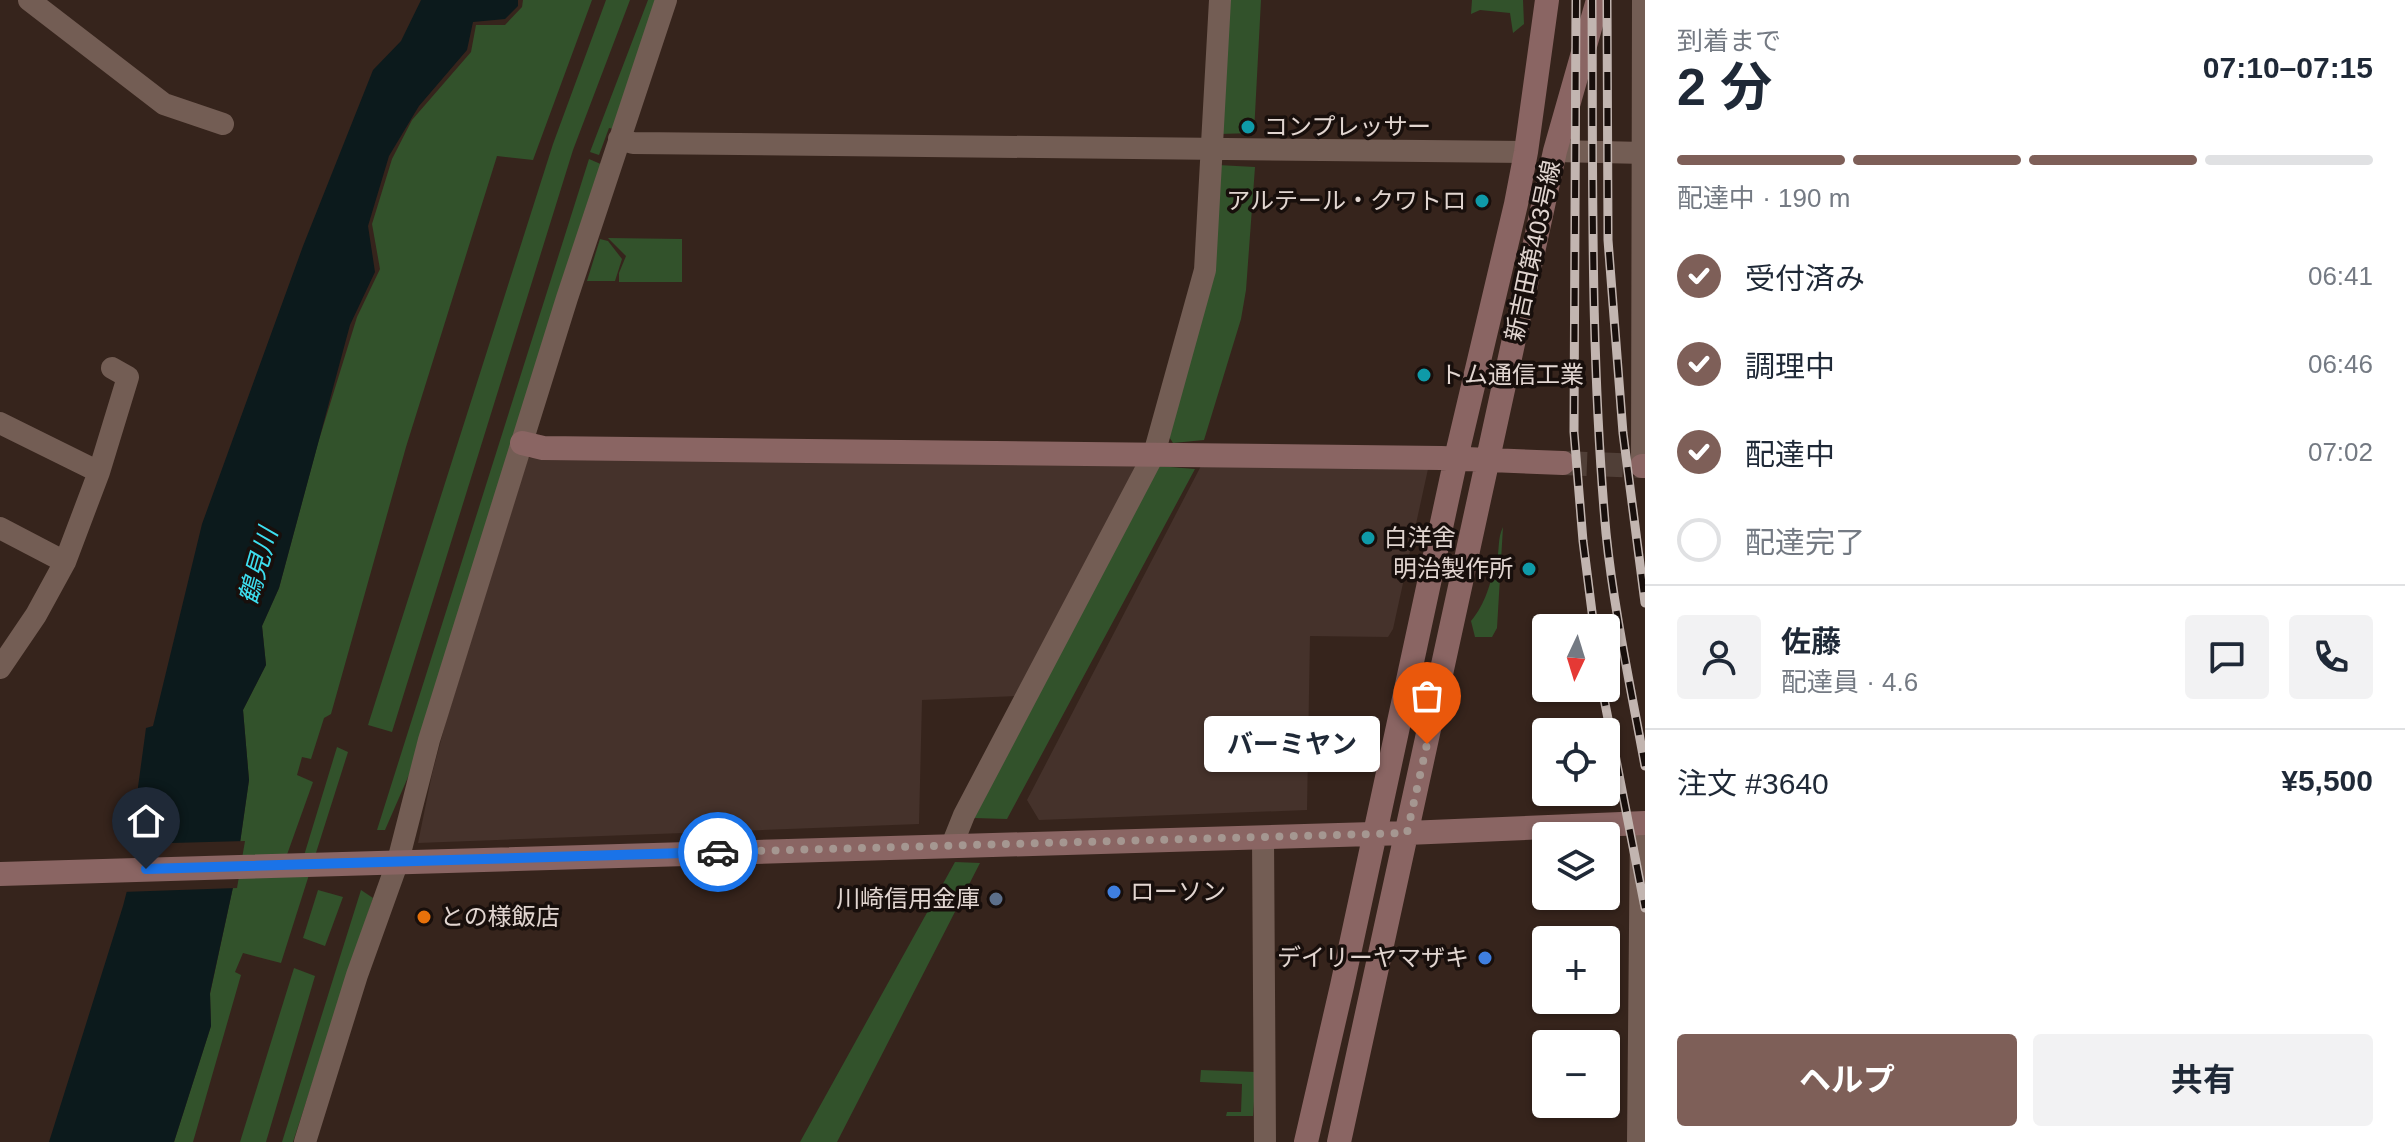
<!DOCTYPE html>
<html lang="ja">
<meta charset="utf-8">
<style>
:root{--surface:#fff;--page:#f2f2f3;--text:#1f2937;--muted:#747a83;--line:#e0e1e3;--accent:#7e5f58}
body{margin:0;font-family:Helvetica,"Noto Sans JP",sans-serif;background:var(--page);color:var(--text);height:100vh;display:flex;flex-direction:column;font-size:30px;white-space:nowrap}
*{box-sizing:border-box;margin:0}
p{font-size:26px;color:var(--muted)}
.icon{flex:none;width:44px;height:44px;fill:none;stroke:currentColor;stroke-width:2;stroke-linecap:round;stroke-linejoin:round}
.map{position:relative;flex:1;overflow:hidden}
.panel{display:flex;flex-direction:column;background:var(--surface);width:760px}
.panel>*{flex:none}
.needle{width:52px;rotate:184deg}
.controls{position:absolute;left:1532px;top:614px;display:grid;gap:16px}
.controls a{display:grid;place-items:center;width:88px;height:88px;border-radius:8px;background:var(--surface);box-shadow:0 2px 6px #0004;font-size:40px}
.pin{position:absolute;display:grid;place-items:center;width:68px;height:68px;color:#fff;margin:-82px -34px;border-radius:50% 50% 50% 0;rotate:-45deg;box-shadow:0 0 8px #0007}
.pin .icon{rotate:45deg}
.courier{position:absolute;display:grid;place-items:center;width:80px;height:80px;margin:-40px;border:6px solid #1a73e8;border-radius:50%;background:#fff;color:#222;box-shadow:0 2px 10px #0007}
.bubble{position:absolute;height:56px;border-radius:8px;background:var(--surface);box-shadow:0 2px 6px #0004;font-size:26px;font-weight:700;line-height:56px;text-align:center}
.headline em{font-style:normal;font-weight:700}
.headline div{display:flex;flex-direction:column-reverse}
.headline{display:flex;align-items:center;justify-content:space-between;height:136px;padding:0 32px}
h1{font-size:52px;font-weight:700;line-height:60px}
.bar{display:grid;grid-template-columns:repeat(4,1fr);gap:12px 8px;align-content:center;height:96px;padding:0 32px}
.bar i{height:10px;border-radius:6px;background:var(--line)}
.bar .on{background:var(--accent)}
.bar p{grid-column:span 4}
.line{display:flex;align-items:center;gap:20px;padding:0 32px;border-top:2px solid var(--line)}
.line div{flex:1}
.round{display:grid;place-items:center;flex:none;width:84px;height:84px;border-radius:8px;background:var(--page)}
ol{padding:0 32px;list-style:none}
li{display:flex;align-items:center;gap:24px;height:88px}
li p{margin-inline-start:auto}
li .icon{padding:8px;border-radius:50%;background:var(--accent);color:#fff;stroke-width:4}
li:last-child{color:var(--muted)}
li i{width:44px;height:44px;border:4px solid var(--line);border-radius:50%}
.primary-button{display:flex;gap:16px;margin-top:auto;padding:16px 32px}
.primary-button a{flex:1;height:92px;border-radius:8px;background:var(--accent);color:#fff;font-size:32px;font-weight:700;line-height:92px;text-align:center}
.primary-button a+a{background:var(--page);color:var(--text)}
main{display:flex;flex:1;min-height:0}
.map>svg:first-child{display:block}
.industrial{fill:#45322b}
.green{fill:#32522b}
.water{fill:#0c1a1c}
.pier{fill:#36241c}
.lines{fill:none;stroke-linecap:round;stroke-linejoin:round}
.secondary-tunnel{stroke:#503f37;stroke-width:24;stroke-dasharray:24 12;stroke-linecap:butt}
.street{stroke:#735d54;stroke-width:22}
.secondary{stroke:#8a6563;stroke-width:24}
.rail-casing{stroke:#c2b5b0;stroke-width:9}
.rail{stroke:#180f0c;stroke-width:6;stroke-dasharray:18;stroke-linecap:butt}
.done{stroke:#a59791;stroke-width:8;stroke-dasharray:0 14.4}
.route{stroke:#1a73e8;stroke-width:10}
.culture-dot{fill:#0f9aa8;stroke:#180f0c;stroke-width:3}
.shop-dot{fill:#3f7fe0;stroke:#180f0c;stroke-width:3}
.service-dot{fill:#5c6f8a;stroke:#180f0c;stroke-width:3}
.food-dot{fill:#e8710a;stroke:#180f0c;stroke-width:3}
.labels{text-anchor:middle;stroke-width:7;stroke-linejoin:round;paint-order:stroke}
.poi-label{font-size:24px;fill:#e1d5d0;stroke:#180f0c;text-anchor:start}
.street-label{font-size:24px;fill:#e1d5d0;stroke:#180f0c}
.water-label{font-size:26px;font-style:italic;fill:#3ddeef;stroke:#180f0c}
</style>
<main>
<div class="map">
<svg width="1645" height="1142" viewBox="0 0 1645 1142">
<rect width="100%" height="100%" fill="#36241c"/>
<!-- industrial -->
<path class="industrial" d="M528,458l610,7 -121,231 -95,4 -3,124 -501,19 14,-69 14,-53z
M1202,464l226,5 -35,160 -5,8 -78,-1 -3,174 -268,10 -12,-20z"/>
<!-- green -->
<path class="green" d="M523,0h69l-59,160 -36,-4 -91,291 -75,267 -7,4 -13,41 -9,-2 -5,18 16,7 -34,95 20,-5 38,-125 11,5 -67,211 -38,-10 -8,19 6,3 -48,167h-19l37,-116 -1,-32 25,-116 14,-98 -6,-70 23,-45 -4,-39 17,-38 39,-145 39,-126 23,-48 -8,-45 20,-65 20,-39 59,-68 5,-27h29l17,-18z
M606,0h24l-57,150 -181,582 -24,-7 185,-581z
M648,0h9l-43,129 -5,-1 -10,27 -9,-3z
M1228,0h33l-7,133 -35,1z
M1472,0h51l1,24 -11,9 -3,-20 -30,-3 -9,4z
M589,159l14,6 -188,596 -30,69h-8z
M1218,165l37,2 -9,123 -5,29 -37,121 -31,3 -7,-11z
M608,238l74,1v43h-63v-9l7,-17z
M600,239l8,2 14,18 -7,22h-28z
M1158,466l37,3 -188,350 -33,-1z
M1503,527l-6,101 -5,9h-17l-4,-16c15,-18 18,-35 25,-57 4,-13 1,-25 7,-37z
M955,862l25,1 -143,279h-37z
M318,890l25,7 -18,49 -22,-8z
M361,890l12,8 -80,244h-11z
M294,968l21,8 -49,166h-26z
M1201,1070l55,2 -3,44h-27l1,-4h14l1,-28 -42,-2z"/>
<!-- water -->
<path class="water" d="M421,0h97v6l-13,13 -32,3 -6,28 -48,56 -30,50 -21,70 7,46 -25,53 -71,263 -17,38 4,39 -23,45 6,70 -14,98 -25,115 1,33 -37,116h-125l74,-236 19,-73 -4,-46 8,-59 7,-2 49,-202 101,-278 70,-176 28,-29z"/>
<!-- pier -->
<path class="pier" d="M245,841l-8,47 -115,4 13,-48z"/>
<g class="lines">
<!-- secondary-tunnel -->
<path class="secondary-tunnel" d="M1563,463l79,3"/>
<!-- street -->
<path class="street" d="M29,0l135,104 59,20
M619,139l14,4 893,9
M1555,151l90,2
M0,423l99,49
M1642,466l1,-466
M0,528l65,34
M0,668l36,-53 29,-53 34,-90 29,-95 -16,-9
M1263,837l2,305
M952,845l12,-30 190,-361 51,-184 15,-270
M305,1142l52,-167 41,-114 31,-121 138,-442 99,-298
M1638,1142l3,-319"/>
<!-- secondary -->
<path class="secondary" d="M522,443l21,5 898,10 122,5
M1642,466h3
M0,874l1407,-41 238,-10
M1306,1142l36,-156 114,-528 60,-254 10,-52 21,-152
M1339,1142l216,-991 43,-151"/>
<defs>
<path id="rail" d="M1576,0l-2,432 9,109 11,87
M1592,0c1,177 -2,356 14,533 8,78 25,156 39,233
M1607,0l1,240 15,193 22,170
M1602,688l43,220"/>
</defs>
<!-- rail casing -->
<use href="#rail" class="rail-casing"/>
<!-- rail -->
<use href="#rail" class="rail"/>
</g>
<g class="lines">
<!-- done -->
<path class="done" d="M718,852l689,-19 20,-89"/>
<!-- route -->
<path class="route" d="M146,869l572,-17"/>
</g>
<!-- markers -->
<g class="culture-dot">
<circle cx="1248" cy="127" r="8"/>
<circle cx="1482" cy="201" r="8"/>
<circle cx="1424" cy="375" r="8"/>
<circle cx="1368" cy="538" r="8"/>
<circle cx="1529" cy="569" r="8"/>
</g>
<g class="shop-dot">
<circle cx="1114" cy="892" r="8"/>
<circle cx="1485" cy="958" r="8"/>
</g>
<circle class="service-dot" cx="996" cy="899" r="8"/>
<circle class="food-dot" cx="424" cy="917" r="8"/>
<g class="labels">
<!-- poi labels -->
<g class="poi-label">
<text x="1264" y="135">コンプレッサー</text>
<text x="1466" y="209" text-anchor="end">アルテール・クワトロ</text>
<text x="1440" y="383">トム通信工業</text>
<text x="1384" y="546">白洋舍</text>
<text x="1513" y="577" text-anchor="end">明治製作所</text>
<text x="1130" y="900">ローソン</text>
<text x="980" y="907" text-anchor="end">川崎信用金庫</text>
<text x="440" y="925">との様飯店</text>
<text x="1469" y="966" text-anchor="end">デイリーヤマザキ</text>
</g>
<!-- street labels -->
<g class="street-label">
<text transform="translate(1533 251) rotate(-78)" y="8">新吉田第403号線</text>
</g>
<!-- water labels -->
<g class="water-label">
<text transform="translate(258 566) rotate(-74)" y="9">鶴見川</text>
</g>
</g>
</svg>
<div class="controls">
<a><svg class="needle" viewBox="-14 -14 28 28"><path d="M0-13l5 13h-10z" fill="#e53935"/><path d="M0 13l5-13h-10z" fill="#747a83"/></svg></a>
<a><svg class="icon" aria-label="locate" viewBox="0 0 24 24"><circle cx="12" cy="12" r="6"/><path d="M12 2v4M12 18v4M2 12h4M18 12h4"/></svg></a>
<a><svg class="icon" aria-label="layers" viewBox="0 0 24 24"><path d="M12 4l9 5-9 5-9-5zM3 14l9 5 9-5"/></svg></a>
<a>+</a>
<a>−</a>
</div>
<div class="pin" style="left:1427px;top:744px;background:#ea580c"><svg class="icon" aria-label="bag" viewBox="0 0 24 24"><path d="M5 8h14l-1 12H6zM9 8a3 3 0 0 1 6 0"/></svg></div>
<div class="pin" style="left:146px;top:869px;background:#1f2937"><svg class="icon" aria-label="home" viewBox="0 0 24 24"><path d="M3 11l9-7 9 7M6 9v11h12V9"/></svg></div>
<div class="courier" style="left:718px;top:852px"><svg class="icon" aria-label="car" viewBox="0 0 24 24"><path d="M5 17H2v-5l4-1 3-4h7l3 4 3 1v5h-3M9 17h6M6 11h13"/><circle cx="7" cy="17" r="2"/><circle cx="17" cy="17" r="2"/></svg></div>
<div class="bubble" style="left:1204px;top:716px;width:176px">バーミヤン</div>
</div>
<section class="panel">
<div class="headline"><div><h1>2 分</h1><p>到着まで</p></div><em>07:10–07:15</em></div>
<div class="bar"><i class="on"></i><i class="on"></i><i class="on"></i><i></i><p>配達中 · 190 m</p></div>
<ol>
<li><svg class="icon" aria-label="check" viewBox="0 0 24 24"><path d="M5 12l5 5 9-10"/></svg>受付済み<p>06:41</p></li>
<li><svg class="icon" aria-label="check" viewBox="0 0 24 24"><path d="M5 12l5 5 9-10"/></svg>調理中<p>06:46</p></li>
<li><svg class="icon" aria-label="check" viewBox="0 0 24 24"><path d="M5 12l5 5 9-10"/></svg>配達中<p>07:02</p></li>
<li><i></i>配達完了</li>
</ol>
<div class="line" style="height:144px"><a class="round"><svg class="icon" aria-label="person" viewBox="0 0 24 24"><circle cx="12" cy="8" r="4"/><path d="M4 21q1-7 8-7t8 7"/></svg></a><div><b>佐藤</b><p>配達員 · 4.6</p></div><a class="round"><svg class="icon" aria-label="chat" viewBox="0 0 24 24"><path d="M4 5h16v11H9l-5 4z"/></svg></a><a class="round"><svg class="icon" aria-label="phone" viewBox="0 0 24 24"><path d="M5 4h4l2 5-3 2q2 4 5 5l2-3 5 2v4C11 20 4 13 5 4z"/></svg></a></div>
<div class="line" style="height:104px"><div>注文 #3640</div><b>¥5,500</b></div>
<div class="primary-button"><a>ヘルプ</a><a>共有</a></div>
</section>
</main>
